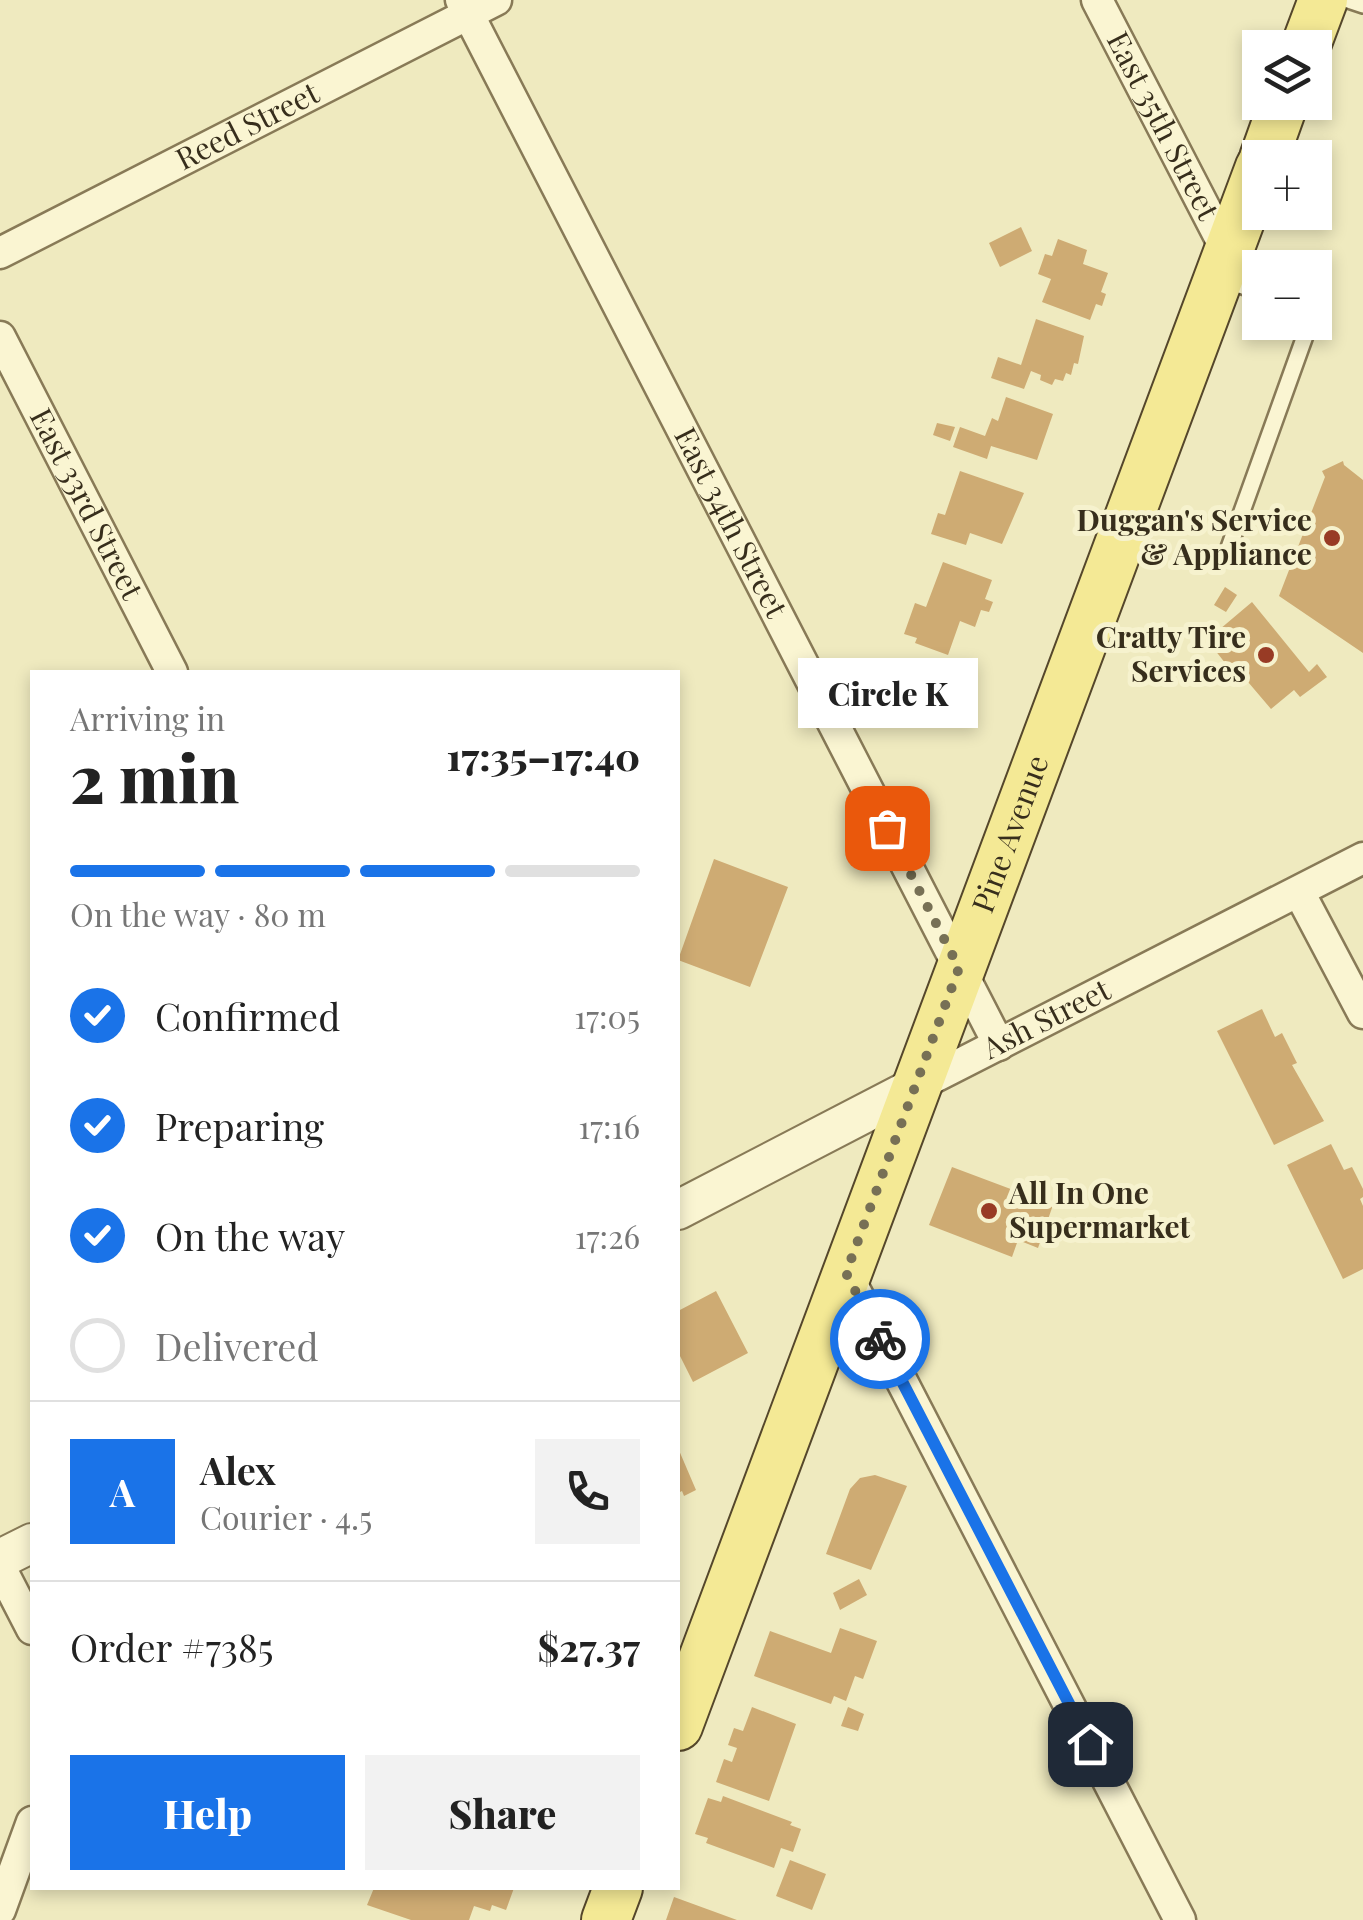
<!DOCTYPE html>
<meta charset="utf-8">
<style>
:root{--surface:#fff;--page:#f2f2f2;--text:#222;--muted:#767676;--line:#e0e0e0;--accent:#1a73e8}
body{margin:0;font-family:"Playfair Display",serif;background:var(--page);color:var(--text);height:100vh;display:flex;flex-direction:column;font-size:38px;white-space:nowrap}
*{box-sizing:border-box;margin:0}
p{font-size:32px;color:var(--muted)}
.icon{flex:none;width:55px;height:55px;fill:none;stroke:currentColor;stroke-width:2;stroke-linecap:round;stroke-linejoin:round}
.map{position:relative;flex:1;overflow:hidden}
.details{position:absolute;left:30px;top:670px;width:650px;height:1220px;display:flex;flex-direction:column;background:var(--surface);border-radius:0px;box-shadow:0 5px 15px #0003}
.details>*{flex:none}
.controls{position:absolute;left:1242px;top:30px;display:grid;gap:20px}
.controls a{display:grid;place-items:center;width:90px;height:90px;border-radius:0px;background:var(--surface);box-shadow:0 5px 15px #0003;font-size:50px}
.pin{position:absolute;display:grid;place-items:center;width:85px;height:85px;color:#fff;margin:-42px;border-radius:20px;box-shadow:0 5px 15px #0006}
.courier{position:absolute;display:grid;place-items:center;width:100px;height:100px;margin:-50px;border:8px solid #1a73e8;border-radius:50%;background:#fff;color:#222;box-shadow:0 2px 12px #0007}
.bubble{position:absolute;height:70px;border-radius:0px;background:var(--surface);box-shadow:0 5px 15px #0003;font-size:32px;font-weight:800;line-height:70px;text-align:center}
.headline em{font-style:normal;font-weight:800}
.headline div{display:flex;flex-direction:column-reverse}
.headline{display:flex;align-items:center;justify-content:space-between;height:170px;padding:0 40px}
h1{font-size:65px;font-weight:800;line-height:75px}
.bar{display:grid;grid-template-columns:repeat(4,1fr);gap:15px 10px;align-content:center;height:120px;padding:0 40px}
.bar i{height:12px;border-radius:8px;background:var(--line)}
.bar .current{background:var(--accent)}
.bar p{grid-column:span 4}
.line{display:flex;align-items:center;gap:25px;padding:0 40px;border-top:2px solid var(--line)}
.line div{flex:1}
.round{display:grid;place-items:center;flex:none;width:105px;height:105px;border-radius:0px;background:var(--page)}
ol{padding:0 40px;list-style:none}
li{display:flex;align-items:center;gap:30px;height:110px}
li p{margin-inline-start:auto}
li .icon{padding:10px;border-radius:50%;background:var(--accent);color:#fff;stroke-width:4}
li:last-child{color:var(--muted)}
li i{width:55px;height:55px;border:5px solid var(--line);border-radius:50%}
.cta{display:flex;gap:20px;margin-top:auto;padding:20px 40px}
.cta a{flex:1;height:115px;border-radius:0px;background:var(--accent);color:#fff;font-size:40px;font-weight:800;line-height:115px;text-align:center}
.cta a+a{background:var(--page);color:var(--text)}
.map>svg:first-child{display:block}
.building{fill:#ceab73}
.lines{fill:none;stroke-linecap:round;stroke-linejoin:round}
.service-casing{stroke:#887a57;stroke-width:20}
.minor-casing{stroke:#887a57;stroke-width:35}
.tertiary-casing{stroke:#887a57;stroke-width:42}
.primary-casing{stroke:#55472b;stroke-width:52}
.service{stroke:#faf5d2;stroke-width:15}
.minor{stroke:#faf5d2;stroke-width:30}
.tertiary{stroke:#faf5d2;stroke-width:38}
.primary{stroke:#f4e995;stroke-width:48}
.done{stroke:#777055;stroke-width:10;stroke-dasharray:0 18}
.route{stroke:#1a73e8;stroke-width:12}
.poi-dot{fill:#983b25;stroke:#f6f2ce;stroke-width:4}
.labels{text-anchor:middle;stroke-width:10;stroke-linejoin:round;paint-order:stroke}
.street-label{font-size:30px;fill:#372e1c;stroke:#f6f2ce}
.poi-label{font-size:30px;font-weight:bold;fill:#372e1c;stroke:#f6f2ce;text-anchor:end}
</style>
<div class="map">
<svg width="1363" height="1920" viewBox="0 0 1363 1920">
<rect width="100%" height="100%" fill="#efeabf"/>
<!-- building -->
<path class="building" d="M1021,227l11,24 -32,16 -11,-24z
M1058,239l29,11 -4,14 25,9 -7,19 5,2 -4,12 -6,-2 -6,16 -48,-18 9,-23 -13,-5 7,-20 7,2z
M1036,319l48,17 -6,28 -4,-1 -3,12 -5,-2 -3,8 -8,-2 -3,6 -12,-5 1,-5 -10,-4 -7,18 -33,-11 7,-21 23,8z
M1006,397l47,17 -16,46 -46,-14 -4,13 -34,-12 7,-20 25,9 7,-18 6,3z
M937,423l18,4 -5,14 -17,-6z
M1343,461l1,4 19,15v173l-84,-57 46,-119 -3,-6z
M960,471l64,22 -22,51 -32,-11 -4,12 -35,-11 7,-21 7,2z
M943,562l49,18 -7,19 8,3 -4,10 -8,-2 -6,17 -15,-6 -12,34 -33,-12 2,-5 -13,-4 11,-31 11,4z
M1225,587l12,8 -11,17 -12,-7z
M1252,602l57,70 8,-8 10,13 -27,20 -6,-7 -23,19 -34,-40 -4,4 -26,-33z
M714,859l74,28 -38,100 -72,-27z
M1262,1009l13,28 7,-4 15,30 -5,2 32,56 -50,24 -57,-114z
M1331,1144l13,26 8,-3 11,22v8l-3,2 3,7v63l-20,10 -56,-114z
M952,1167l101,38 -15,43 -20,-8 -6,17 -83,-32z
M716,1291l32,62 -55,29 -15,-30v-41z
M678,1448l18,42 -12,6 -2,-5 -4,2z
M875,1475l32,11 -36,84 -45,-16 24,-65 10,-11z
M859,1579l8,16 -27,15 -7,-17z
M840,1628l37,13 -14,38 -8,-3 -9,25 -12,-5 -3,8 -77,-28 16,-45 61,22z
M752,1707l44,17 -27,77 -53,-19 8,-23 8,3 5,-14 -9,-3 6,-17 9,3z
M848,1707l16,7 -6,17 -17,-5z
M723,1796l69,26 -2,3 11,4 -8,23 -12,-4 -7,20 -68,-25 2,-5 -13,-4 13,-36 13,4z
M790,1860l36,14 -14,36 -36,-14z
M374,1888h140l-8,22 -14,-5 -2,6 -16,-5 -5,14h-58l-44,-15z
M674,1897l63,23h-71z"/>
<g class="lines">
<defs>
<path id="service" d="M1348,0l15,5
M1222,279l38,13
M1226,556l84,-234"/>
<g id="minor">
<path id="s1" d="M461,0l538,1045"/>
<path id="s2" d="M1097,0l131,253"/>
<path id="s3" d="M0,253l496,-253"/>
<path id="s4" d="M0,337l172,335"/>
<path d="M1299,892l64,121"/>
<path id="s5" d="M915,1087l448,-229"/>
<path d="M846,1273l334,647"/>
<path d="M0,1567l32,62"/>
<path d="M0,1910l32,-88"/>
</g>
<path id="tertiary" d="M678,1210l237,-123
M0,1559l32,-16"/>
<g id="primary">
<path d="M1305,48l18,-48"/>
<path d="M1264,158l20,-56"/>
<path id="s6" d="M678,1726l582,-1559"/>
<path d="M606,1920l12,-32"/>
</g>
</defs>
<!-- service casing -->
<use href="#service" class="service-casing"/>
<!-- minor casing -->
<use href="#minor" class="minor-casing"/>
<!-- tertiary casing -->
<use href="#tertiary" class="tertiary-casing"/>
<!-- primary casing -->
<use href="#primary" class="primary-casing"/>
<!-- service -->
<use href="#service" class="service"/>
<!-- minor -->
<use href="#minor" class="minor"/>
<!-- tertiary -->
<use href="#tertiary" class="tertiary"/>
<!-- primary -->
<use href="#primary" class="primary"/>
</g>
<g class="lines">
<!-- done -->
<path class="done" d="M880,1339l-34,-66 113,-305 -72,-140"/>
<!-- route -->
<path class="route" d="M880,1339l210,405"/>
</g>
<!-- markers -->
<g class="poi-dot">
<circle cx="1332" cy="538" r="10"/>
<circle cx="1266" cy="655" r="10"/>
<circle cx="989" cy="1211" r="10"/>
</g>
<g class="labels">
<!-- street labels -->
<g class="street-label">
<text dy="10" stroke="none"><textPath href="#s3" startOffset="278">Reed Street</textPath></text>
<text dy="10" stroke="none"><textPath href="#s2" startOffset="142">East 35th Street</textPath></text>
<text dy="10" stroke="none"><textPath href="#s4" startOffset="188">East 33rd Street</textPath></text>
<text dy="10" stroke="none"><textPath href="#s1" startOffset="588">East 34th Street</textPath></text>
<text dy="10" stroke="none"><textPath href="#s6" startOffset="952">Pine Avenue</textPath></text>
<text dy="10" stroke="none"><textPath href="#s5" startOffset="148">Ash Street</textPath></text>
</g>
<!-- poi labels -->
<g class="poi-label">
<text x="1312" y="531">Duggan's Service<tspan x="1312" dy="34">&amp; Appliance</tspan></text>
<text x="1246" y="648">Cratty Tire<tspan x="1246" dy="34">Services</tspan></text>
<text x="1009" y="1204" text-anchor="start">All In One<tspan x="1009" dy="34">Supermarket</tspan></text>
</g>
</g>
</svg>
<div class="controls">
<a><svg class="icon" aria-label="layers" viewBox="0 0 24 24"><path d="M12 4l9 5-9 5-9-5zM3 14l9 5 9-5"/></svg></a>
<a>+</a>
<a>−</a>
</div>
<div class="pin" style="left:887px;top:828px;background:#ea580c"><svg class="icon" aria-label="bag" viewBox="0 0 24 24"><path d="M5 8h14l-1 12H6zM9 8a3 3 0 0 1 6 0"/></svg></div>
<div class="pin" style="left:1090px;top:1744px;background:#1f2937"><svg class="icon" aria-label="home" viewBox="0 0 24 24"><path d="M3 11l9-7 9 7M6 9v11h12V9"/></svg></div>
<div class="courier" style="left:880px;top:1339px"><svg class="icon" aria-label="bike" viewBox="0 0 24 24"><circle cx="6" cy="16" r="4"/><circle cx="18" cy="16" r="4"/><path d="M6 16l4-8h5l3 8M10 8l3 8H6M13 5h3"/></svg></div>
<div class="bubble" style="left:798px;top:658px;width:180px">Circle K</div>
<section class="details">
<div class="headline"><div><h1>2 min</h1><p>Arriving in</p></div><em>17:35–17:40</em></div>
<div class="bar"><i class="current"></i><i class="current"></i><i class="current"></i><i></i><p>On the way · 80 m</p></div>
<ol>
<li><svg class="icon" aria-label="check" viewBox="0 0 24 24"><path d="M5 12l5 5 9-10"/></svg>Confirmed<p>17:05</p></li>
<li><svg class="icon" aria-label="check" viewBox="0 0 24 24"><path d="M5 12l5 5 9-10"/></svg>Preparing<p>17:16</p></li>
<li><svg class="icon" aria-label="check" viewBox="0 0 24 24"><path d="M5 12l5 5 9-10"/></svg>On the way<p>17:26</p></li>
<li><i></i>Delivered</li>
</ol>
<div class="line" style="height:180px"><b class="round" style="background:var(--accent);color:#fff">A</b><div><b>Alex</b><p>Courier · 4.5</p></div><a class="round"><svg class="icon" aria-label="phone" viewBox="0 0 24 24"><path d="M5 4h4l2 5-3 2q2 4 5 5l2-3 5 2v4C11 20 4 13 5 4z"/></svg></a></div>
<div class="line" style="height:130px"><div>Order #7385</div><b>$27.37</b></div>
<div class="cta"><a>Help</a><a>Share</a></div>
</section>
</div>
